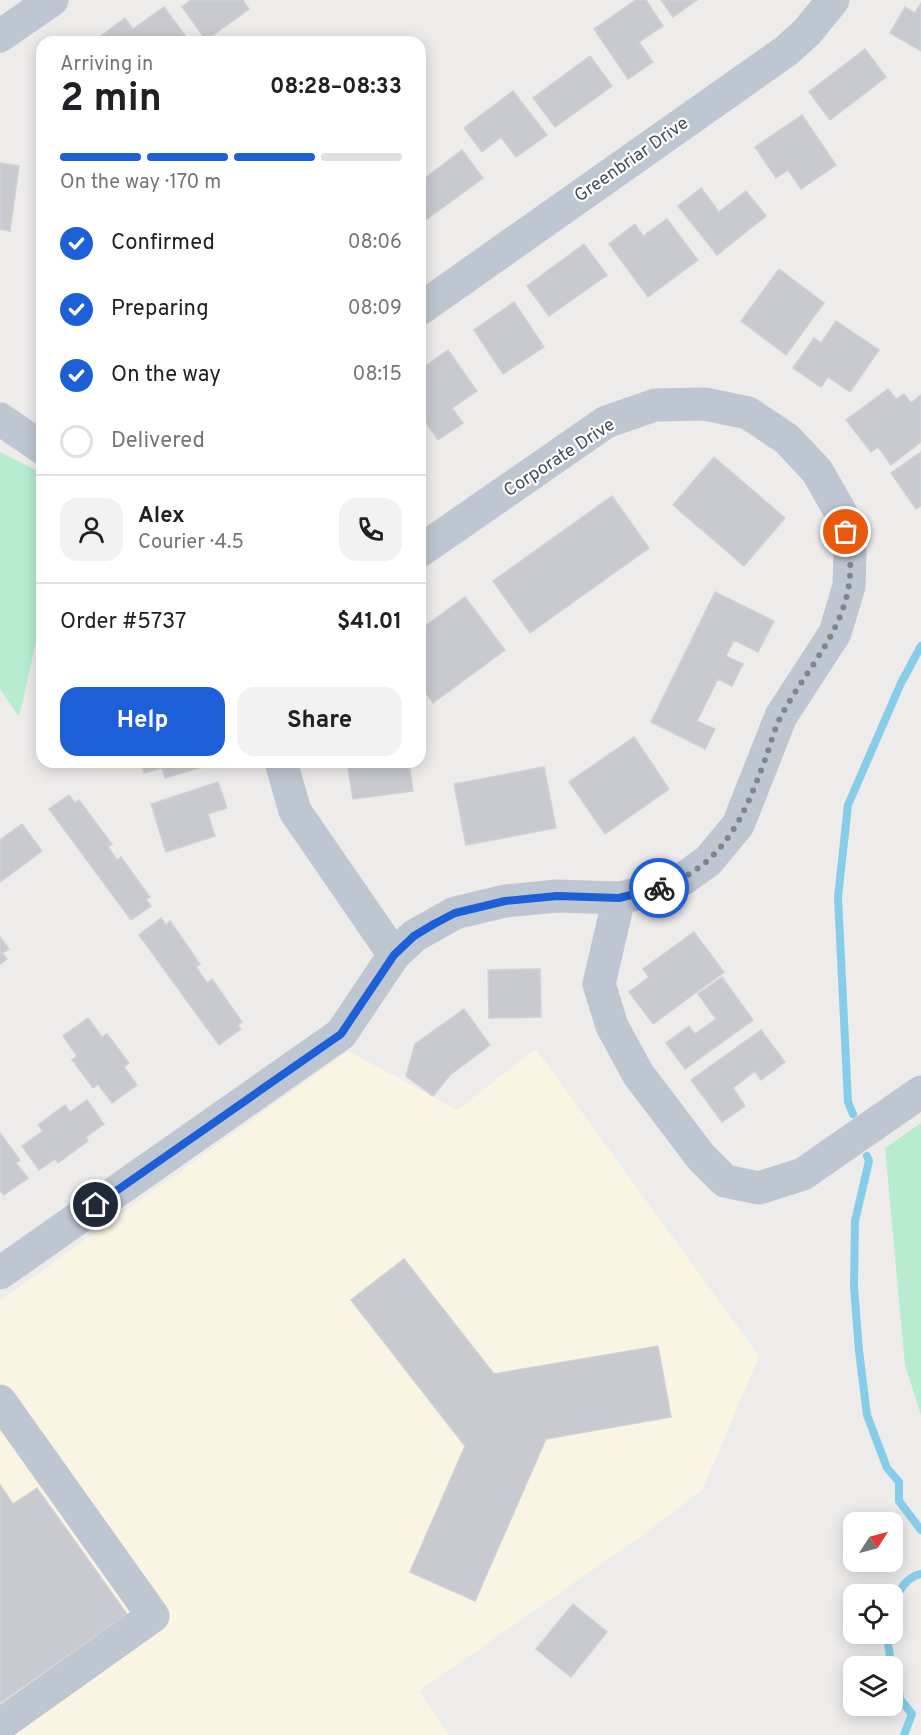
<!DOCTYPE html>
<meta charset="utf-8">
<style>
:root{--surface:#fff;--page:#f2f2f2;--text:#202124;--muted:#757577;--line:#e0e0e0;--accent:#1c5fd6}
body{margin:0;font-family:Overpass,sans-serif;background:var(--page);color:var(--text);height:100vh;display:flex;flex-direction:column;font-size:22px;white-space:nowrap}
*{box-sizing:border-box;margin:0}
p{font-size:20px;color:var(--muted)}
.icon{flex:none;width:33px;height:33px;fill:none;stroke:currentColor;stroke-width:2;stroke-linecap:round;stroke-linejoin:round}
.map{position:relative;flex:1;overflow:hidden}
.sheet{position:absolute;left:36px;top:36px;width:390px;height:732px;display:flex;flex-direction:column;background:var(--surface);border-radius:18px;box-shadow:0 3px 15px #0003}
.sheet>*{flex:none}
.needle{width:39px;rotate:54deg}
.fabs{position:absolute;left:843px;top:1512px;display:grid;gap:12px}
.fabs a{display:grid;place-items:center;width:60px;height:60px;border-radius:12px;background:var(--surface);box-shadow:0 3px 15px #0003;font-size:30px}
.pin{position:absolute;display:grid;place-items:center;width:51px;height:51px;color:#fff;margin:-26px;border:3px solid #fff;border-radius:50%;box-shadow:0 2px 6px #0007}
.courier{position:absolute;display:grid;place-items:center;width:60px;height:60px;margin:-30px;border:4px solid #1c5fd6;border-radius:50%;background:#fff;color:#222;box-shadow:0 2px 8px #0007}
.head em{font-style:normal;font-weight:700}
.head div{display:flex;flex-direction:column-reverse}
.head{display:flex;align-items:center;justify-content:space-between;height:102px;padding:0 24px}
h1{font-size:39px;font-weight:700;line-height:45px}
.bar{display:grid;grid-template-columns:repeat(4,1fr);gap:9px 6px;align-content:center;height:72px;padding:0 24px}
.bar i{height:8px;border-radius:4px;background:var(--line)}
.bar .selected{background:var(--accent)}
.bar p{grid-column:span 4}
.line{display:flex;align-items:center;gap:15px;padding:0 24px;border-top:2px solid var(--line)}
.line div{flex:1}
.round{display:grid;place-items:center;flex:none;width:63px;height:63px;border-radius:18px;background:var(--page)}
ol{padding:0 24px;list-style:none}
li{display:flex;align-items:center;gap:18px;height:66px}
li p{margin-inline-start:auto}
li .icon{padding:6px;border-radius:50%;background:var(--accent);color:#fff;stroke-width:4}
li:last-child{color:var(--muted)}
li i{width:33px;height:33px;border:3px solid var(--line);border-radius:50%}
.primary-button{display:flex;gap:12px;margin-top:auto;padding:12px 24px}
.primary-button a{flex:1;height:69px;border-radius:18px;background:var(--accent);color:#fff;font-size:24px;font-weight:700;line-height:69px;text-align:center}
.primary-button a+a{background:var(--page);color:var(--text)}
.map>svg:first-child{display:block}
.commercial{fill:#faf5e2}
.green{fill:#b8ecd1}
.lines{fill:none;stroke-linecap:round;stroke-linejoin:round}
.stream{stroke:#86cde9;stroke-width:8}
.building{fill:#c8cad0;stroke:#cfd1d7;stroke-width:1.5}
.minor{stroke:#bec6d1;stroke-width:33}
.done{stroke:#80848b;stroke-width:6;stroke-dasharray:0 10.8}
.route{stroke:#1c5fd6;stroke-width:8}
.labels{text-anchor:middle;stroke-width:4.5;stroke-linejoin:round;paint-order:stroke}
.street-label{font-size:18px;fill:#444d58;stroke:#fff}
</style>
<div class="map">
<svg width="921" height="1735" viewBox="0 0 921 1735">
<rect width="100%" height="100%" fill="#eeebeb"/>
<!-- commercial -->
<path class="commercial" d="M536,1049l223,307 -56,133 -56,43 -228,159 30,44h-449v-434l348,-250 109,59z"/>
<!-- green -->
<path class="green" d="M0,452l42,21v143l-23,101 -19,-28z
M921,1123v292l-16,-50 -20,-217z"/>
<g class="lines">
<!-- stream -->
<path class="stream" d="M853,1114l-5,-12 -10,-205 10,-92 53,-122 20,-37
M867,1156l2,5 -14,60 -1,66 5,64 8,64 20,53 12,14v19l22,29
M892,1610c3,-14 13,-33 29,-36
M886,1634l6,32
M892,1668l5,4 3,27 12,15 -8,21"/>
</g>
<!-- building -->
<path class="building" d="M191,0h52l6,9 -43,31 -24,-33z
M636,0h10l17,26 -24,16 14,20 -25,17 -34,-50z
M661,0h36l-24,17z
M921,3v48l-31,-18 15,-26 10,6z
M164,7l26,35h-85l-4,-6 24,-18 8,11z
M865,49l21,28 -56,43 -21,-28z
M590,56l22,30 -57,41 -22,-29z
M513,91l34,44 -31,22 -15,-20 -19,15 -18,-24z
M802,115l34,50 -35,24 -13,-19 -12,8 -21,-31z
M462,150l21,28 -56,41 -7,-10v-27z
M0,163l19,3 -9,65 -10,-2z
M701,188l18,24 27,-21 20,25 -49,39 -39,-49z
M667,219l31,41 -50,37 -39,-53 26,-20 8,12z
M584,244l23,31 -58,41 -22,-30z
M779,269l45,34 -38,52 -45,-34z
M514,302l30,45 -41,27 -29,-44z
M836,321l43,29 -29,42 -22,-15 -7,10 -28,-19 21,-30 7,5z
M448,350l29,41 -25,17 11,15 -25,17 -18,-26v-44z
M888,389l8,10 8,-5 7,9 10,-8v47l-30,23 -13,-18 -7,5 -25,-32z
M921,452v54l-5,3 -25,-36z
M714,457l71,61 -41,48 -71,-61z
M612,496l37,52 -119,85 -37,-52z
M715,592l59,29 -16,31 -24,-12 -8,16 17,8 -11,22 -14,-7 -21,42 18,8 -10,20 -54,-27z
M465,597l40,53 -72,53 -13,-18v-55z
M634,737l35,52 -64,45 -36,-52z
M141,762h77l-53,16 -3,-10 -18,5z
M347,762h62l4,29 -60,8z
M544,767l12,61 -90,17 -12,-61z
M218,782l9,26 -19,6 7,22 -49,16 -15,-48z
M69,795l6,8 4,-3 33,44 -4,3 9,13 4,-3 29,40 -4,3 5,6 -20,14 -82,-111z
M22,824l20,27 -42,31v-42z
M161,918l5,7 4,-4 30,43 -4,3 11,16 5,-4 30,43 -4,3 3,4 -22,16 -80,-110z
M694,932l30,40 -71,52 -24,-32 20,-15 -6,-8z
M0,937l9,12 -7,4 5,6 -7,5z
M540,969l1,48 -52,1 -1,-48z
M722,977l31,43 -68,49 -19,-26 23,-17 6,8 21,-15 -18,-25z
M464,1009l26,36 -40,30 -17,21 -27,-20 9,-32z
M88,1018l14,19 5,-3 22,29 -5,4 13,18 -25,18 -14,-19 -5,4 -21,-28 5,-4 -14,-20z
M761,1030l24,32 -24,18 -6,-9 -22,17 12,18 -23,16 -31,-42z
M87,1100l17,24 -18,13 2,4 -30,22 -3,-4 -16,11 -17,-24 21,-15 -5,-6 27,-20 5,7z
M0,1133l20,27 -4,3 12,15 -24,17 -4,-5z
M404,1259l90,115 164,-28 13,71 -125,22 -71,162 -65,-29 55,-126 -114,-146z
M0,1485l13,19 24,-16 90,126 -127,89z
M573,1604l34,28 -36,45 -35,-28z"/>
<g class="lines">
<!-- minor -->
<path class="minor" d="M0,36l52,-36
M420,309l366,-258 21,-19 26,-32
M0,419l42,29
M281,762l14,49 99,144
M619,898l-20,86 13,42 26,48 63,83 24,24 34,7 44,-14 118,-82
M0,1273l341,-239 53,-79 20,-19 41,-23 50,-12 52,-5 62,2 31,-7 33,-12 25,-18 30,-36 43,-109 54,-83 14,-47 1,-34 -9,-39 -24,-42 -30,-32 -39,-26 -43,-9 -50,1 -49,17 -186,129
M0,1401l153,215 -153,109"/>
</g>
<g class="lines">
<!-- done -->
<path class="done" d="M659,888c65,-22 85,-71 107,-131 5,-14 9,-30 16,-43 35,-62 83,-104 64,-182"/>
<!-- route -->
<path class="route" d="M96,1205l245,-171 53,-79 20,-19 20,-12 21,-11 50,-12 52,-5 62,2 40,-10"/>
</g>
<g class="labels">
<!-- street labels -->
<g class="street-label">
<text transform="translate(631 159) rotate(-35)" y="6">Greenbriar Drive</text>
<text transform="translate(559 457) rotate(-33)" y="6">Corporate Drive</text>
</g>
</g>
</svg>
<div class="fabs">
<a><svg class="needle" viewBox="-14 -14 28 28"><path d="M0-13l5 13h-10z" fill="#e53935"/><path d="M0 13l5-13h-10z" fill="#757577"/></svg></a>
<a><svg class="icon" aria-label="locate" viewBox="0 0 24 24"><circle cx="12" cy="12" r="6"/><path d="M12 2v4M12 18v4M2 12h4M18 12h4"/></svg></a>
<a><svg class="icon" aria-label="layers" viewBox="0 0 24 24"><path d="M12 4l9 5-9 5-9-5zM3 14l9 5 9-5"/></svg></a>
</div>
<div class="pin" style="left:846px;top:532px;background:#ea580c"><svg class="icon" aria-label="bag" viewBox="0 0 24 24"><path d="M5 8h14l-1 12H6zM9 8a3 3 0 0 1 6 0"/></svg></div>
<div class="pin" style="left:96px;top:1205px;background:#1f2937"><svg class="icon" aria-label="home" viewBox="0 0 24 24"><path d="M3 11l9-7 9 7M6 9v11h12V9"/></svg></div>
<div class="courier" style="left:659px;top:888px"><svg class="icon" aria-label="bike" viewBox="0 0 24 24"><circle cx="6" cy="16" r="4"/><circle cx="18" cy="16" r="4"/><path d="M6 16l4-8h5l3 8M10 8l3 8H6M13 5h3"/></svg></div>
<section class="sheet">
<div class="head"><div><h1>2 min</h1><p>Arriving in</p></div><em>08:28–08:33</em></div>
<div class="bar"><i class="selected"></i><i class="selected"></i><i class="selected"></i><i></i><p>On the way · 170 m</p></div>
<ol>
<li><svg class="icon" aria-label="check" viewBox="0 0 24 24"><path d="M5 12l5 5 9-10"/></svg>Confirmed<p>08:06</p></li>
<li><svg class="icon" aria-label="check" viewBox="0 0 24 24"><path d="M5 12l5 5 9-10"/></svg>Preparing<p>08:09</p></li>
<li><svg class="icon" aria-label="check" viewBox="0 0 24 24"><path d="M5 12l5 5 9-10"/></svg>On the way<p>08:15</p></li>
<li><i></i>Delivered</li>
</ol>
<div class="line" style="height:108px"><a class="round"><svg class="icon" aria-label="person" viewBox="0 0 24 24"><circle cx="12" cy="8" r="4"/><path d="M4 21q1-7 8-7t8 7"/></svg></a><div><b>Alex</b><p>Courier · 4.5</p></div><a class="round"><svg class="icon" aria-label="phone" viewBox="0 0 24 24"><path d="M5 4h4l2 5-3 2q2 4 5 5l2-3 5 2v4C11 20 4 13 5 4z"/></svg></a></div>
<div class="line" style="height:78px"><div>Order #5737</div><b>$41.01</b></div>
<div class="primary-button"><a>Help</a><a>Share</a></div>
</section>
</div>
